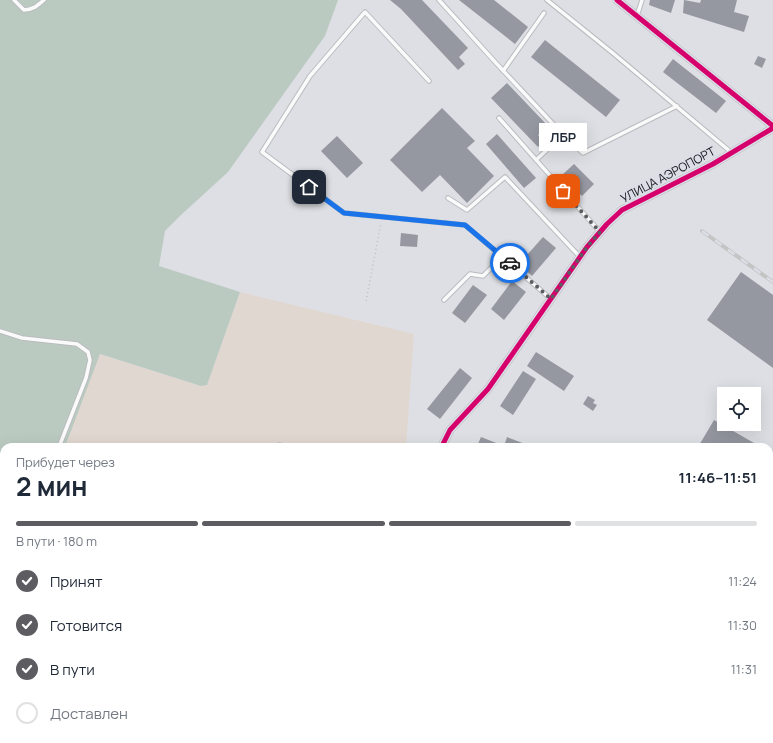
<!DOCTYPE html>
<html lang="ru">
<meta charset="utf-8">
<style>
:root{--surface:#fff;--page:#f6f6f7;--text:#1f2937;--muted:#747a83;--line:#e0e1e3;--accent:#5c5c61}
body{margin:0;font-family:Manrope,sans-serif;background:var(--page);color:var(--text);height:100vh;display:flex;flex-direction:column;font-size:15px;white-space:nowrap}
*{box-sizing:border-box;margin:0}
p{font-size:13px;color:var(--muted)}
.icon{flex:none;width:22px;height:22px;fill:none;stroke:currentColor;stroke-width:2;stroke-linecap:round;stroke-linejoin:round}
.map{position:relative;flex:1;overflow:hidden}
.drawer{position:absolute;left:0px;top:443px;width:773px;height:300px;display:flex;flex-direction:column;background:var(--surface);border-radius:12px 12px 0 0;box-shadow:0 4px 16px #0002}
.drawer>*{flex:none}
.tools{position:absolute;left:717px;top:387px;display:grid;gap:8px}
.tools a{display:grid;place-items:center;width:44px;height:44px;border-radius:0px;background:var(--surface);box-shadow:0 4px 16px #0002;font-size:20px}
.pin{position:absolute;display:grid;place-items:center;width:34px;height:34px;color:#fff;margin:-17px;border-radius:8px;box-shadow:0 2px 6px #0006}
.courier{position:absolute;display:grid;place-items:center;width:40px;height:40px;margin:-20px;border:3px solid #1a73e8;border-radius:50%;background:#fff;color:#222;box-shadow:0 1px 5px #0007}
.bubble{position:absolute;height:28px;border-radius:0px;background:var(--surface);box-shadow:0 4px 16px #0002;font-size:13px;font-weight:700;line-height:28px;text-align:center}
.headline em{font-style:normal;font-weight:700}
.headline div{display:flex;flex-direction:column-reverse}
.headline{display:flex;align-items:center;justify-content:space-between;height:68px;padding:0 16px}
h1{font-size:26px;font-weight:700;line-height:30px}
.bar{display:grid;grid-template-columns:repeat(4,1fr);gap:6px 4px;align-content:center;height:48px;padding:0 16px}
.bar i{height:5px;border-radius:3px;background:var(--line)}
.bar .on{background:var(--accent)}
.bar p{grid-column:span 4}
ol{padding:0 16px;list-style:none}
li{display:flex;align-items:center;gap:12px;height:44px}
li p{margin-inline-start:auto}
li .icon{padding:4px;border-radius:50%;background:var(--accent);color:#fff;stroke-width:4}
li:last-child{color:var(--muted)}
li i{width:22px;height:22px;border:2px solid var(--line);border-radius:50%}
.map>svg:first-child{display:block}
.industrial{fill:#e1d7d1}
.green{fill:#bbcac1}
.building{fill:#9698a1}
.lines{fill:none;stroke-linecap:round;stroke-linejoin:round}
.lane-casing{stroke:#babbbf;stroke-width:5.5}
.street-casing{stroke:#babbbf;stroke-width:9}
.path{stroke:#bdbdc0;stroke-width:1.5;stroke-dasharray:1 3;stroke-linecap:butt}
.lane{stroke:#fafafb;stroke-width:3.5}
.street{stroke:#fafafb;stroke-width:7}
.rail-casing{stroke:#c4c4c5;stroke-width:4}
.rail{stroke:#dbdee7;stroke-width:2.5;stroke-dasharray:8;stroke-linecap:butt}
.cycleway-casing{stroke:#dbdee7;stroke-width:8}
.cycleway{stroke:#d6006c;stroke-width:5}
.done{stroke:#5c5c61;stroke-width:4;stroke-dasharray:0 7.2}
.route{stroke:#1a73e8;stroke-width:5}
.labels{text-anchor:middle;stroke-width:4;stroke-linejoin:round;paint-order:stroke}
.street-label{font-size:12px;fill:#16161a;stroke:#dbdee7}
</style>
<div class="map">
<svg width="773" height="743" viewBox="0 0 773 743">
<rect width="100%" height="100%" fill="#dedfe4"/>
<!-- industrial -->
<path class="industrial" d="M240,292l174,42 -8,113h-341l34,-93 102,32 6,-1z"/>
<!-- green -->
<path class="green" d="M0,0h338l-13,36 -97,136 -47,43 -16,16 -6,35 81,26 -33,93 -6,1 -101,-32 -35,93h-61v292h391l-1,4h-394z
M769,663l4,1v79h-315l1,-4h310z"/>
<!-- building -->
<path class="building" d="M390,0h32l46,48 -9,9 6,7 -7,6 -57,-61z
M459,0h35l34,27 -13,17z
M650,0h25l-4,13 -22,-8z
M684,0l16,3 1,-3h36l-3,12 15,4 -5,16 -61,-19z
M545,40l75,60 -14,17 -75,-60z
M758,56l8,3 -4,9 -8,-4z
M673,59l53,42 -10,12 -53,-41z
M507,83l41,43 -10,9 6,6 -6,6 -47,-49z
M442,108l33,33 -8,7 27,28 -27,27 -27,-28 -18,17 -32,-32z
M497,134l39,44 -12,10 -38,-44z
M337,136l26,27 -16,15 -26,-27z
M574,164l20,20 -12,12 -20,-21z
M401,233l17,2 -1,12 -17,-1z
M543,237l13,11 -24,28 -13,-12z
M741,272l32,23v73l-66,-48z
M512,281l14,11 -22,28 -13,-11z
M473,285l14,10 -22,28 -13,-10z
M536,352l38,24 -10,15 -37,-25z
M460,368l12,10 -32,41 -13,-10z
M523,371l13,8 -23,36 -13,-9z
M588,396l7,4 -2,3 4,2 -4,6 -10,-7z
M714,420l47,27h-63z
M481,437l23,9 3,-9 26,10h-53l-3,-1z
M769,451l4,3v40l-4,-2z
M769,550l4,1v8l-4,12z
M247,739h28l-1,4h-23l-5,-2z"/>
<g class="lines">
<defs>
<path id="lane" d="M14,0l10,10c9,0 14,-5 20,-10
M439,0l57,63 73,78 14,12 94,-47
M547,0l67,54 118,99
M637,16l5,-16
M503,71l41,-58
M429,81l-64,-69 -55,64 -48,76 82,61 121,12 86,74
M499,118l101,114
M536,160l27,-25
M448,198l19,12 38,-33 75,80
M444,300l26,-26 13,2 19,-19
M0,331l22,7 55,6 11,8 2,8 -4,18 -27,69
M0,545l2,5 -2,5
M769,684l4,-12
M215,739l13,4
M439,739l11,4
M30,743l1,-4
M37,743l1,-4
M392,743l1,-4
M461,743l1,-4
M519,743l1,-4
M606,743l1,-4
M678,743l1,-4
M751,743l1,-4"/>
<path id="street" d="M617,0l156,126
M443,447v-3l7,-14 38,-41 99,-142 20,-23 15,-14 91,-46 60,-36
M420,743l1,-4"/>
</defs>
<!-- lane casing -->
<use href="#lane" class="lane-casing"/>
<!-- street casing -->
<use href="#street" class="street-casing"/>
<!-- path -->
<path class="path" d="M366,301l15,-78"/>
<!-- lane -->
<use href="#lane" class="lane"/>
<!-- street -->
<use href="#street" class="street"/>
<defs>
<path id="rail" d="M702,231l71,51
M279,444l10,3
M769,607l4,1"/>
</defs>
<!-- rail casing -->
<use href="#rail" class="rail-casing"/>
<!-- rail -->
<use href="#rail" class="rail"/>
<defs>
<path id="cycleway" d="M617,0l156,126
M443,447v-3l7,-14 38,-41 99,-142 20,-23 15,-14 91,-46 60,-36"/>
</defs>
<!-- cycleway casing -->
<use href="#cycleway" class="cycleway-casing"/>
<!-- cycleway -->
<use href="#cycleway" class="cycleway"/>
</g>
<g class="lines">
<!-- done -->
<path class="done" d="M510,263l41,36 36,-52 13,-15 -37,-41"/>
<!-- route -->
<path class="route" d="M309,187l35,26 121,12 45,38"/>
</g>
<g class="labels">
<!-- street labels -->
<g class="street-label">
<text transform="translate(668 175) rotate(-28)" y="4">УЛИЦА АЭРОПОРТ</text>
</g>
</g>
</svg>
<div class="tools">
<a><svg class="icon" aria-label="locate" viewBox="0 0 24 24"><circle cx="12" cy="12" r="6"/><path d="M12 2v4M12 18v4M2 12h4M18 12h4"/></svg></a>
</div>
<div class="pin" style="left:563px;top:191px;background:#ea580c"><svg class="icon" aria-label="bag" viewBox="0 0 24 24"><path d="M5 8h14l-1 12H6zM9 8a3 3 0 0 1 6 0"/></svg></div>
<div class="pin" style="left:309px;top:187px;background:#1f2937"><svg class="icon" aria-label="home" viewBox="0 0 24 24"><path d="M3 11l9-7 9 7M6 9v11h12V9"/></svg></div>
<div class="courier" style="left:510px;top:263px"><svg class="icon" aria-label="car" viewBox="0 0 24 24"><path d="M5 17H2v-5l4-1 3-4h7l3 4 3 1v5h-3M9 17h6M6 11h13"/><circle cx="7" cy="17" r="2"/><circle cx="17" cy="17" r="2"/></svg></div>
<div class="bubble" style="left:539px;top:123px;width:48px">ЛБР</div>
<section class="drawer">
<div class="headline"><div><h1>2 мин</h1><p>Прибудет через</p></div><em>11:46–11:51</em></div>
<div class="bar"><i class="on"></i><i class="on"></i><i class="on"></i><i></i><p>В пути · 180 m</p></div>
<ol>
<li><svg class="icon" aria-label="check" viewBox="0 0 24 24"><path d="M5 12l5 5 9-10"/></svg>Принят<p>11:24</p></li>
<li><svg class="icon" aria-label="check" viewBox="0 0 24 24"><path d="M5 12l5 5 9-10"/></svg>Готовится<p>11:30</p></li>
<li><svg class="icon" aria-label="check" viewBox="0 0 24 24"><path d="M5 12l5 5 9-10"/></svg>В пути<p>11:31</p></li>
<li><i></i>Доставлен</li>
</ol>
</section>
</div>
